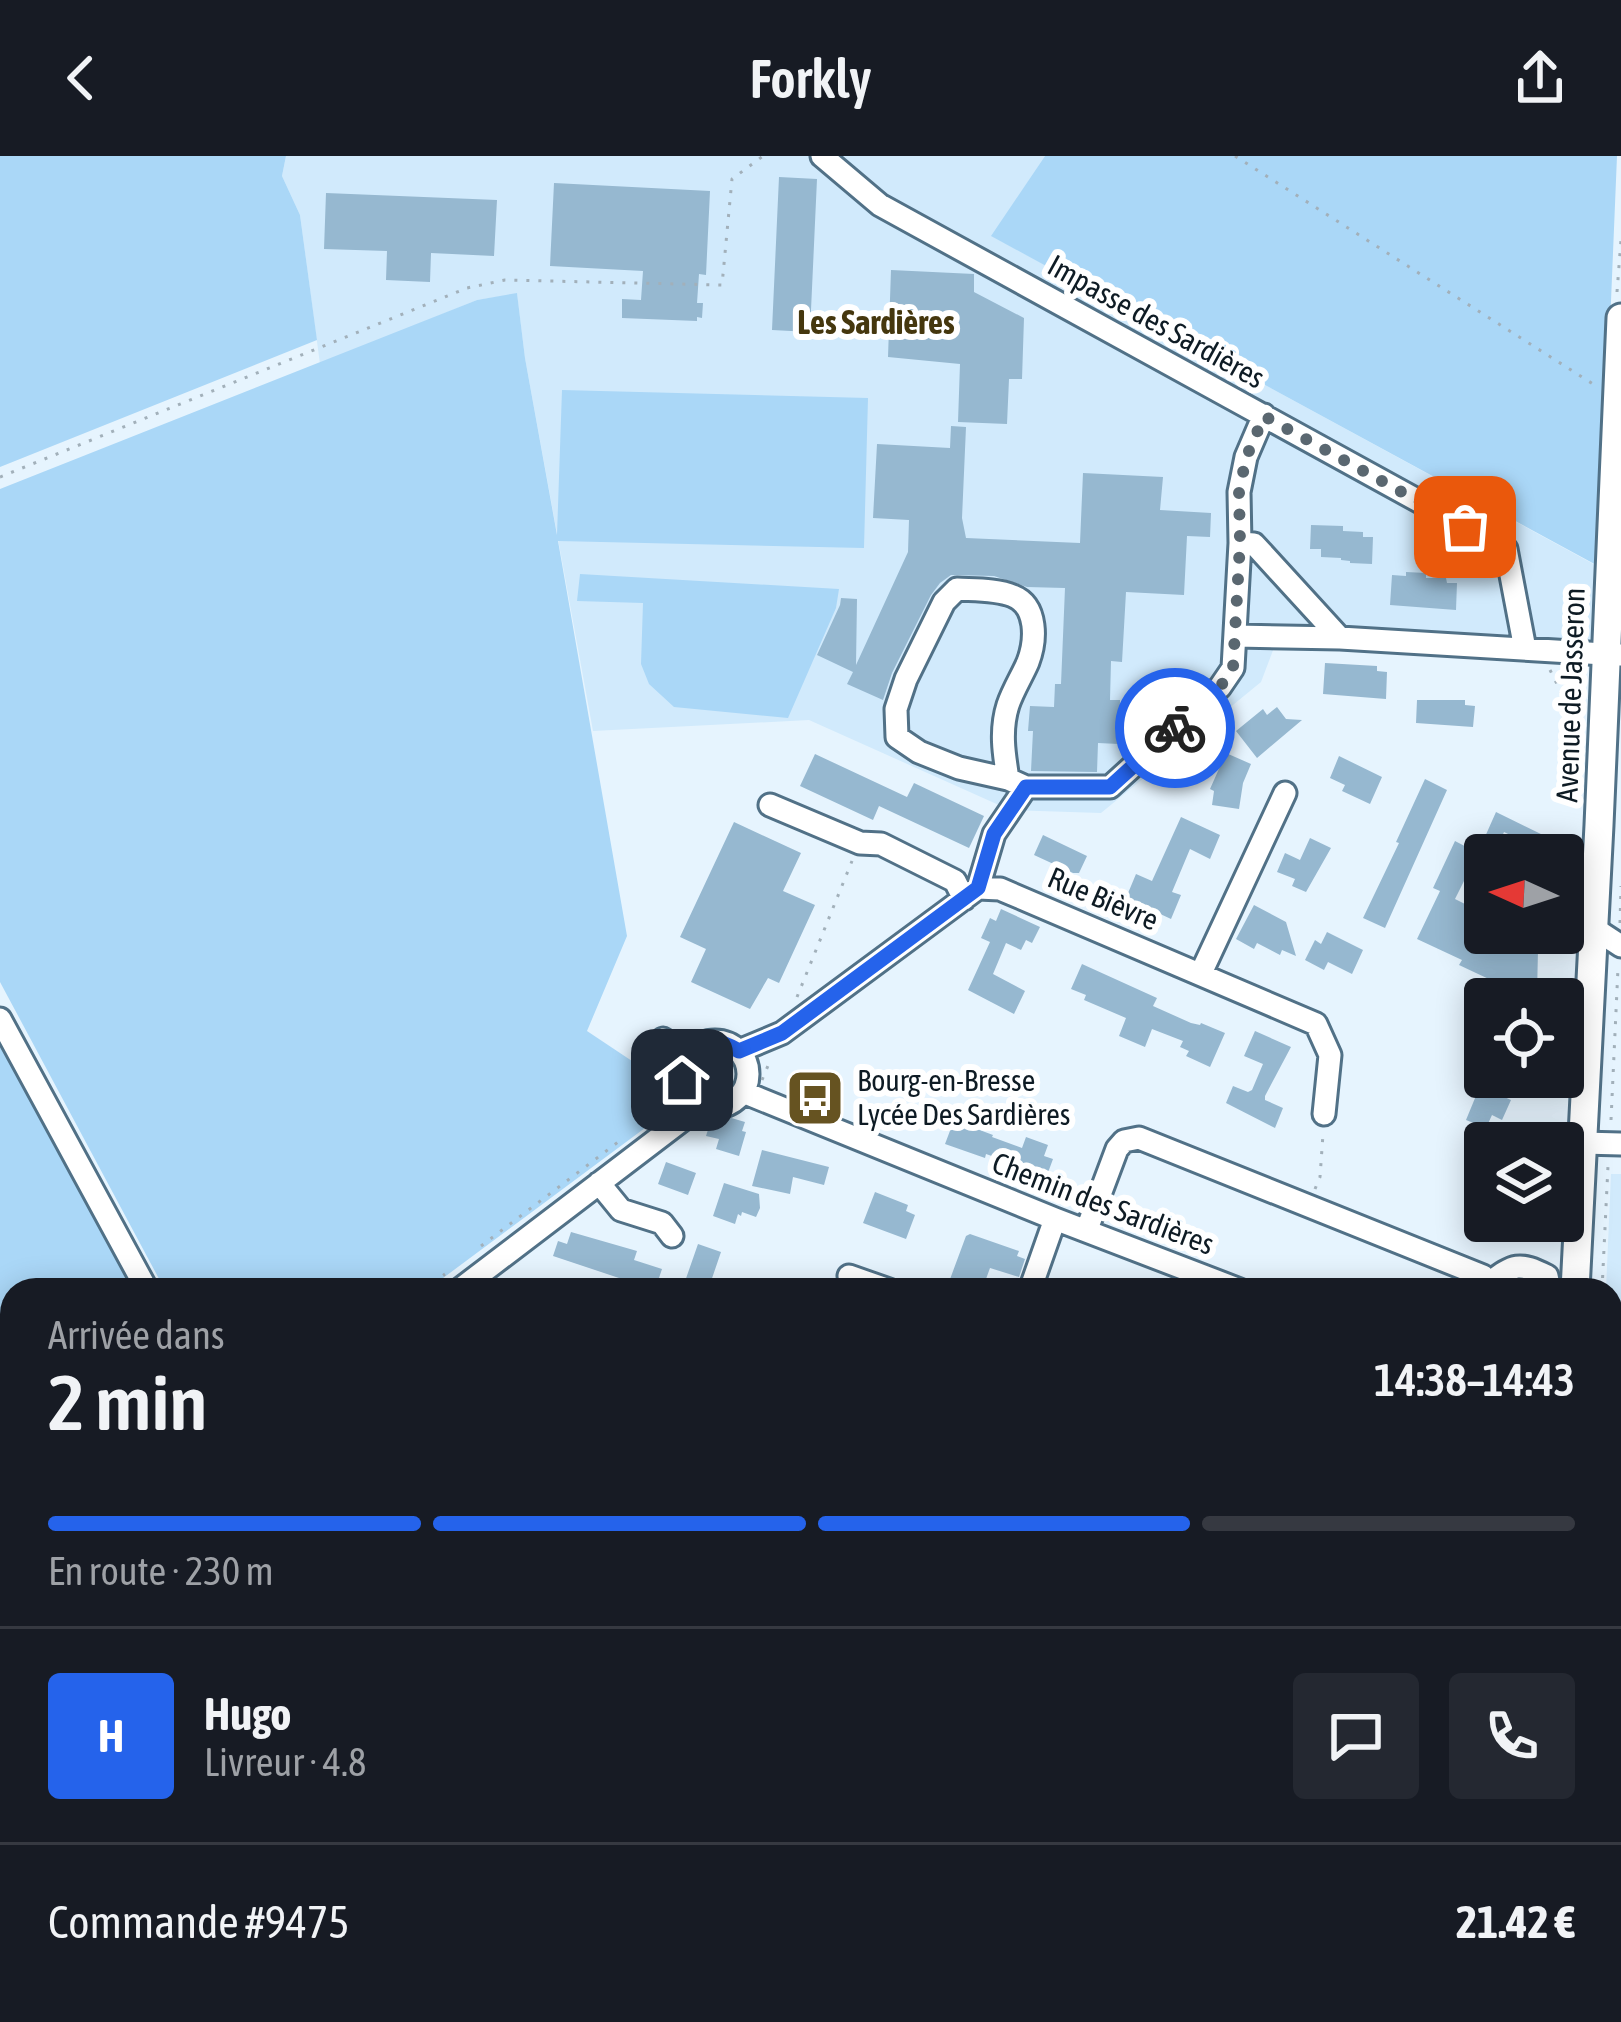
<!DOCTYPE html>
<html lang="fr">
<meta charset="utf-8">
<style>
:root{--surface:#171b24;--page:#242831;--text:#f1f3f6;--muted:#9ea1a6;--line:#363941;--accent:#2563eb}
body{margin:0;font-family:"Asap Condensed",sans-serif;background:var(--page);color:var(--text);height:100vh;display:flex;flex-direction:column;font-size:45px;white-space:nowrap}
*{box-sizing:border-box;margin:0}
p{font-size:39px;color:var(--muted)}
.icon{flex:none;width:66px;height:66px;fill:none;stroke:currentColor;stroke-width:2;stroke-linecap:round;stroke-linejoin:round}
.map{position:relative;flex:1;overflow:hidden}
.sheet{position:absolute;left:0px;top:1122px;width:1623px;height:744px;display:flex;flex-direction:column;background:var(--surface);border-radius:36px 36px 0 0;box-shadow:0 6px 30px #0003}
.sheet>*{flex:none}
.needle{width:78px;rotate:273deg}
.buttons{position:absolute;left:1464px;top:678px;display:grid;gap:24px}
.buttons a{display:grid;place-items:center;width:120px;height:120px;border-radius:12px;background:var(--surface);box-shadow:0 6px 30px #0003;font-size:60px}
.pin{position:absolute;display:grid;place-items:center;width:102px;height:102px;color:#fff;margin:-51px;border-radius:24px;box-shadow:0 6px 18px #0006}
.courier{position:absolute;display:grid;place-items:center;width:120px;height:120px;margin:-60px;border:9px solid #2563eb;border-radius:50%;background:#fff;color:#222;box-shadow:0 3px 15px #0007}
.overview em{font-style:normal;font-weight:600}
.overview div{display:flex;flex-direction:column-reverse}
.overview{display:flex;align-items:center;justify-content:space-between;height:204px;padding:0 48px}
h1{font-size:78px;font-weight:600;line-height:90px}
.bar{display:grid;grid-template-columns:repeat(4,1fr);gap:18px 12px;align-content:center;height:144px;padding:0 48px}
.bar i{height:15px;border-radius:9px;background:var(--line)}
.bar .active{background:var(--accent)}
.bar p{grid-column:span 4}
.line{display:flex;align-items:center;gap:30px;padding:0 48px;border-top:3px solid var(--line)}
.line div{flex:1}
.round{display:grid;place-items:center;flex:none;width:126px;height:126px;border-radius:12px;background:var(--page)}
header{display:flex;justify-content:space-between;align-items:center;height:156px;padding:0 48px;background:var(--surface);font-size:54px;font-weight:600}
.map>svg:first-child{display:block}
.built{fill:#d1eafc}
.green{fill:#aad7f7}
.building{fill:#96b8d0}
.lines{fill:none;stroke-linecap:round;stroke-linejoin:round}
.minor-casing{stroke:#517187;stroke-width:27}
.major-casing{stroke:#517187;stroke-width:33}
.path{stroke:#a2b0ba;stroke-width:3;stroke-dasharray:3 9;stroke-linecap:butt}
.minor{stroke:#fff;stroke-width:21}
.major{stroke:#fff;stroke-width:27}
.done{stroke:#5a6770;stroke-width:12;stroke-dasharray:0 21.6}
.route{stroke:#2563eb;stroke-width:15}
.labels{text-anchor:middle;stroke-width:12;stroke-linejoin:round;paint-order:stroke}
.street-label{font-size:30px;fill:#0e1b24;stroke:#fff}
.poi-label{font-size:30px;fill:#0e1b24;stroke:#fff;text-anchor:start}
.neighbourhood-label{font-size:33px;font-weight:bold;fill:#45370e;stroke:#fff}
</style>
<header><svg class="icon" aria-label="back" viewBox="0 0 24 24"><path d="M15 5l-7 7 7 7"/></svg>Forkly<svg class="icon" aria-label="share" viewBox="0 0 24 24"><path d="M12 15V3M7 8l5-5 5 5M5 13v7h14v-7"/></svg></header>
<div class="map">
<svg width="1621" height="1866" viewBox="0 0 1621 1866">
<rect width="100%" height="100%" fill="#e6f4fe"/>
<!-- built -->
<path class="built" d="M286,0h759l-53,80 627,342 2,77 -343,-18 -17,45 -160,131 -91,-3 -201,-90 -216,11 -68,-373 -8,-64 -40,6 -157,64 -20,-149 -18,-39z
M1611,1018h10v312l-10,-2v-194h-5z
M0,1369l12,36v449h149l4,12h-165z"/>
<!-- green -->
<path class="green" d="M0,0h286l-4,20 18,39 17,125 -317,127z
M1045,0h572l-17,411 -609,-331z
M517,137l8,65 32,177 5,-145 306,8 -4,150 -306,-7 69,395 -40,95 87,58 -25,36 -222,165h-262l-165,-308v-493l477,-189z
M580,418l259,15 -3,19 -48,110 -114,-11 -25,-23 -8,-20 2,-61 -66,-2z
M0,880l137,254h-125v35l-12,2z"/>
<!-- building -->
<path class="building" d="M779,21l38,2 -7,153 -38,-2z
M554,27l156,8 -4,84 -7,-1 -2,29h6l-1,15 -5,-1v4l-75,-3v-19l19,1 2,-29 -93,-5z
M326,37l171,7 -3,56 -63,-3 -1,29 -44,-2 1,-29 -63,-2z
M891,114l83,4v18l50,26 -2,61h-13l-2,45 -49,-2 2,-58 -72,-7z
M951,270l15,1 -4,91 4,20 114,5 3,-70 80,4 -3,33 51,3 -1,24 -23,-1 -3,59 -58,-3 -4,70 -11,-1 -1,39h10l-1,44 -21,-1 -1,29 -66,-1 2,-40h-5l2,-25 24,1 1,-23h6l4,-96 -38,-1 -33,-11 -43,-1 -11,8 -9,12 -39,78 -9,27 -36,-16 6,-12 -36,-17 23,-50 1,-7 16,1 -1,66 52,-113 1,-32 -36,-2 4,-74 73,4z
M1311,369l32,1v5l20,1v5h10l-1,27 -22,-1v-2l-9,-1v-2l-20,-1v-8h-11z
M1406,416l20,1v5h20l1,5h10l-1,27 -66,-5 2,-30 14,1z
M1325,507l52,3v5l10,1 -1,27 -63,-5z
M1417,544h48v5l10,1 -2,21 -57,-4z
M1277,551l9,12 16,1 -45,38 -21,-27 27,-22 4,6z
M1226,597l25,11 -8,19 -4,26 -27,-4 2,-14 -4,-2z
M815,598l92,43 7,-14 70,33 -15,32 -90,-42 -6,14 -73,-34z
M1339,600l43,21 -12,27 -28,-13 3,-6 -15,-7z
M1425,623l22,11 -62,138 -22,-10 36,-75 -3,-1z
M1496,656l84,41 -1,2h-28l-47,-23 -6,14 19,9h-40l1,-2 -8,-4 7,-14 7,4z
M1181,661l39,18 -10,24 -20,-10 -18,43 9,3 -10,24 -45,-21 10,-24 16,7z
M734,666l67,31 -18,38 32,14 -36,78 -11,-5 -18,31 -59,-27 15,-33 -26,-12z
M1043,679l44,21 -8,17h-6l-39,-18z
M1310,682l21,10 -25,44 -14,-6 3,-7 -18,-7 8,-19 15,7z
M1455,685l23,12 -23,46 30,15v19h61l-8,17 -1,44 -15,-7 -3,6 -43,-20 -17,-8 3,-5 -45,-21 23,-48 -7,-3z
M1254,749l32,17 10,34 -14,-6 -2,5 -23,-12 -3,6 -18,-10z
M1001,753l39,18 -8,16 -6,-3 -5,10 -15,-7 -13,31 32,17 -11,23 -46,-24 22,-48 -9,-4 9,-20 6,3z
M1327,776l36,18 -11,24 -24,-12 -4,8 -19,-10 10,-20 6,4z
M1082,808l75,34 -4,8 38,17 9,2 1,-2 24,10 -15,34 -24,-11 3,-5 -9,-4 3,-6 -31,-12 -7,18 -26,-11 7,-18 -42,-18 2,-5 -15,-6z
M1255,875l36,16 -26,49v4l18,8 -8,20 -49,-25 7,-17 15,6 4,-2 11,-26 -19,-8z
M1480,930l31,14 -9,20 -10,-5 -6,13 -20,-8z
M959,951l23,9 -5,13 16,6 -1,2 30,11 4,-11 22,8 -4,11 9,3 -7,19 -28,-7 -5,-3 2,-4 -29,-10 -1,4 -40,-14z
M712,961h16l17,5 -3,9 4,1 -7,24 -23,-7 3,-10 -13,-3z
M762,994l67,17 -5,18 -31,-8 -3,17 -38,-8z
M666,1006l30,11 -8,22 -30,-11z
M724,1027l35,11 1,14 -4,9 -14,-5 -1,4 -3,-2 -3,10 -22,-8z
M875,1036l33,13 -2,6 9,4 -9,24 -43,-16z
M571,1076l66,19 -3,9 28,9 -7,21 -102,-34 5,-15 9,3z
M970,1078l49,17 -2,5 8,3 -6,18 -29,-9 -8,22h-36l20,-54z
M698,1088l23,8 -13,38h-26z"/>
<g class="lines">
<defs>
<path id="minor" d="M822,0l58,49 626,344 19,100
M1240,387l14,1 86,94
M1236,480l104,2 281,17
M1008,623c-4,-25 -8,-49 0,-74 5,-15 14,-29 20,-43 8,-21 10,-56 -15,-66 -16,-7 -39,-6 -56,-7l-13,13 -38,77 -10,30 1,28 22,15 40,16 49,11 18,8h84l110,-100 13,-19 7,-125 -1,-51 7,-35 18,-42
M770,649l90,38 21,1 74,37 9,18
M978,732l16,-54 32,-47
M1592,771l29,19
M1201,817l84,-180
M0,863l147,271
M663,883l24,18
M682 918a33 33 0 1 1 66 0a33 33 0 1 1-66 0Z
M739,895l43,-18 196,-145 22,1 316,135 14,31 -6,59
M743,936l312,127 185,71
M1582,987l39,1
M599,1027l22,27 41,13 10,13
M1087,1073l30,-80 7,-8 15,-3 344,138 11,14
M849,1120l40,14
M1489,1127c25,-19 30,-21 58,-7l3,14
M459,1134l243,-185
M1030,1134l25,-71
M0,1293l12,-3
M1611,1414l10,3
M1611,1632h10
M409,1854l2,12
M1131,1854v12
M1381,1854v12
M986,1859l110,-5
M821,1866v-12"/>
<path id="major" d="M1575,1134l24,-465 22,-507
M1600,1854l1,12"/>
</defs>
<!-- minor casing -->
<use href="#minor" class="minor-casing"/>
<!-- major casing -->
<use href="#major" class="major-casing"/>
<!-- path -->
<path class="path" d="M1235,0l358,228
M1617,136l4,-52
M0,321l467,-189 38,-8 217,5 10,-106 31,-23
M1550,514l13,26 4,43 10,43
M1620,767l1,-37
M797,841l55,-136
M762,924l8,-19
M1611,964l7,-152
M1315,1033l5,-12 3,-43
M481,1090l141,-107
M424,1134l21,-16
M1602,1134l6,-124"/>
<!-- minor -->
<use href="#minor" class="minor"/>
<!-- major -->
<use href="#major" class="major"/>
</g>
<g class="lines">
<!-- done -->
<path class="done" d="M1175,572l45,-41 13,-19 7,-125 -1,-51 7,-34 18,-42 201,111"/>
<!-- route -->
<path class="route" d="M682,924c3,-37 26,-48 57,-29l43,-18 196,-145 16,-54 32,-47h84l65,-59"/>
</g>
<!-- icons -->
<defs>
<symbol id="bus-square" viewBox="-11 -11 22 22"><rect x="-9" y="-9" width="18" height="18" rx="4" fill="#665321" stroke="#fff"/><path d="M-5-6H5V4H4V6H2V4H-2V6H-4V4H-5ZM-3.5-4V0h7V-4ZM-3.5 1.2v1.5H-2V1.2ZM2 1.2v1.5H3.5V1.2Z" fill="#fff"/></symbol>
</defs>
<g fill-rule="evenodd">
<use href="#bus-square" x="782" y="909" width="66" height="66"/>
</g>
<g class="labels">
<!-- street labels -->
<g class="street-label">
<text transform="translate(1156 166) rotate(29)" y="10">Impasse des Sardières</text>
<text transform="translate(1571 539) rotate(-88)" y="10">Avenue de Jasseron</text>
<text transform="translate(1103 743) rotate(23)" y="10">Rue Bièvre</text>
<text transform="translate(1103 1048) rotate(21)" y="10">Chemin des Sardières</text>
</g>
<!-- poi labels -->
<g class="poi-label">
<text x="857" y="935">Bourg-en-Bresse<tspan x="857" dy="34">Lycée Des Sardières</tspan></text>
</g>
<!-- neighbourhood labels -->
<g class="neighbourhood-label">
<text x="876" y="178">Les Sardières</text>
</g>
</g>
</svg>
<div class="buttons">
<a><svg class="needle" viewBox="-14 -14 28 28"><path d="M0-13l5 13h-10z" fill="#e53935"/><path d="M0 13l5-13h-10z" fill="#9ea1a6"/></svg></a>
<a><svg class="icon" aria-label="locate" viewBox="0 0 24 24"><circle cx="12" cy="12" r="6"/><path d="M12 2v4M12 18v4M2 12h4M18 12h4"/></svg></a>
<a><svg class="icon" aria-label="layers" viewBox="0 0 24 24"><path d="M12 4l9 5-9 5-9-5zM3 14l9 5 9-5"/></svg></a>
</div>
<div class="pin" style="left:1465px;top:371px;background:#ea580c"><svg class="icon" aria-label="bag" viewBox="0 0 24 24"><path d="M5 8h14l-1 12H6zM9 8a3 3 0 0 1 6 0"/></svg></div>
<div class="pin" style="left:682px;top:924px;background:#1f2937"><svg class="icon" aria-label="home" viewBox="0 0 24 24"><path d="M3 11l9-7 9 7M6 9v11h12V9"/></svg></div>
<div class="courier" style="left:1175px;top:572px"><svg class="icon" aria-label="bike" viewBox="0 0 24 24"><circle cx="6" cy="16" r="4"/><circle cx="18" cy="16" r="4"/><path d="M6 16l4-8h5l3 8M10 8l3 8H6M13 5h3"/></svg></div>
<section class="sheet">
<div class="overview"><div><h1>2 min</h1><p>Arrivée dans</p></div><em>14:38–14:43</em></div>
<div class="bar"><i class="active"></i><i class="active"></i><i class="active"></i><i></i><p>En route · 230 m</p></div>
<div class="line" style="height:216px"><b class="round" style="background:var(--accent);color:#fff">H</b><div><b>Hugo</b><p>Livreur · 4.8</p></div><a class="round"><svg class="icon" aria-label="chat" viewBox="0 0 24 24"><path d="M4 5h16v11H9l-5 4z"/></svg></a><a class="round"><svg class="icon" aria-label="phone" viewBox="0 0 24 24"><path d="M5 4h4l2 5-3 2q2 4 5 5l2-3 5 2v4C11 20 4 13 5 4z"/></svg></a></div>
<div class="line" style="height:156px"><div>Commande #9475</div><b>21.42 €</b></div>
</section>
</div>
